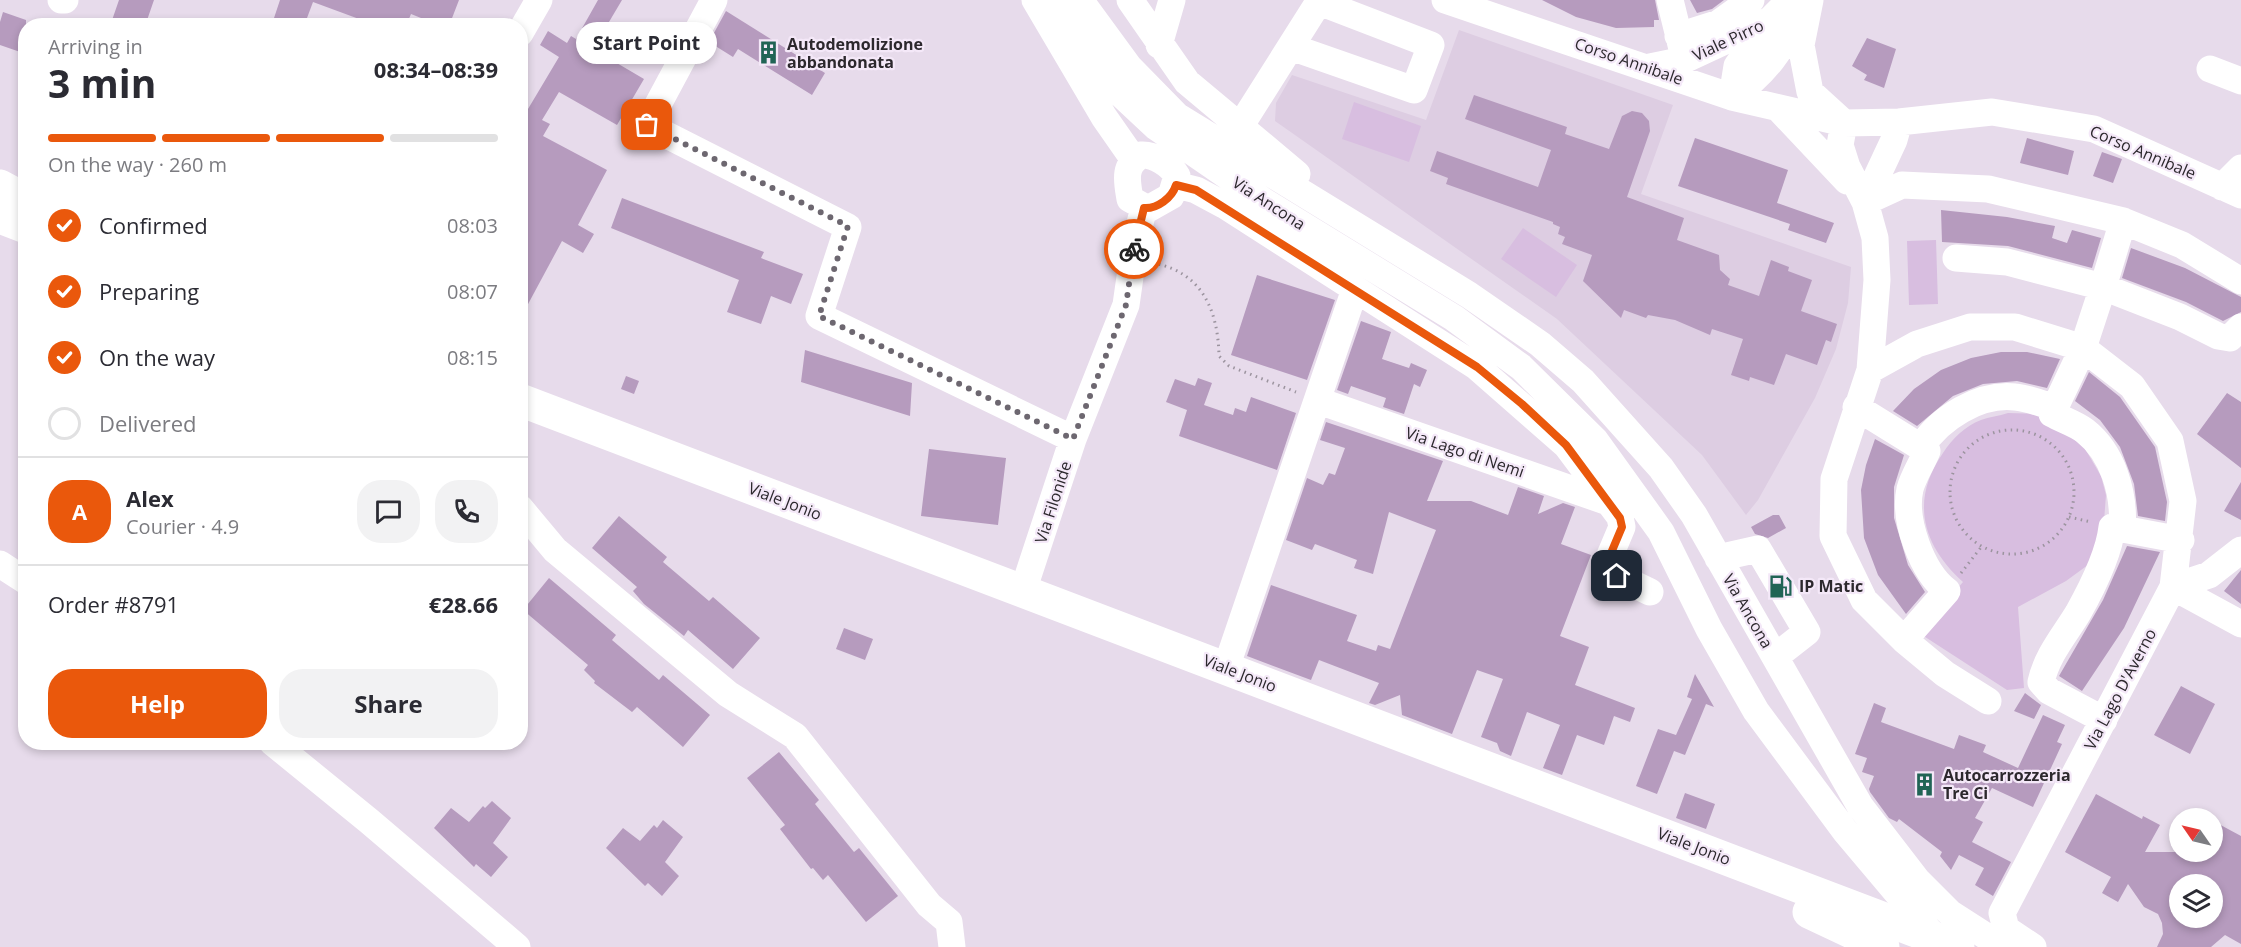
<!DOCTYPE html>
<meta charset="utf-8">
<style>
:root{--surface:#fff;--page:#f2f2f3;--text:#2b2b33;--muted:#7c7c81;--line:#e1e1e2;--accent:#ea580c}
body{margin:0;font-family:"Open Sans",sans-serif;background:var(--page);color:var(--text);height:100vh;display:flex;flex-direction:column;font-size:22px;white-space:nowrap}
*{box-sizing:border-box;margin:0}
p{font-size:20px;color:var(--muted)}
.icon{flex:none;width:33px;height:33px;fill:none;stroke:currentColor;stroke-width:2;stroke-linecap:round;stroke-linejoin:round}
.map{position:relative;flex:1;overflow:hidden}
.details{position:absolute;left:18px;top:18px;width:510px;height:732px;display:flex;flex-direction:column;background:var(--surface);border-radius:24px;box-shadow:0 3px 9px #0003}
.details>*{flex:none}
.needle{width:39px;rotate:304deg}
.tools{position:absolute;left:2169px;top:808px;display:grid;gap:12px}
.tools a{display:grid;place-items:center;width:54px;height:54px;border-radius:50%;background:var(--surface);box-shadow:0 3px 9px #0003;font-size:30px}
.pin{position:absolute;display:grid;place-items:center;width:51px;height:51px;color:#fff;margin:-26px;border-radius:12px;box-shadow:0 3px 9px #0006}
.courier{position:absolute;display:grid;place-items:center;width:60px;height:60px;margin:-30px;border:4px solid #ea580c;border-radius:50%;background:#fff;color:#222;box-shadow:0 2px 8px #0007}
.bubble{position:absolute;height:42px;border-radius:21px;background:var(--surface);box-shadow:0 3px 9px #0003;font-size:20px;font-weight:700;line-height:42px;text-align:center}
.head em{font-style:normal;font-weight:700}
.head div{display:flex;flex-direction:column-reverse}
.head{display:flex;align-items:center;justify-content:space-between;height:102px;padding:0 30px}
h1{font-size:39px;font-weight:700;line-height:45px}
.bar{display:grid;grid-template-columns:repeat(4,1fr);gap:9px 6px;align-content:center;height:72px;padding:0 30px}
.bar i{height:8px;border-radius:4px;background:var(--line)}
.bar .current{background:var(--accent)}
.bar p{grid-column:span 4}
.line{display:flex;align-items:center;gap:15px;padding:0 30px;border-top:2px solid var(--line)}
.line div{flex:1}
.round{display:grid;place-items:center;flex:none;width:63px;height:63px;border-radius:24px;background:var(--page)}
ol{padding:0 30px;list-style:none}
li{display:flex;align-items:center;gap:18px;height:66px}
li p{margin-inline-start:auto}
li .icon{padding:6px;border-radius:50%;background:var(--accent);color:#fff;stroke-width:4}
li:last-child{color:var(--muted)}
li i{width:33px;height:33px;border:3px solid var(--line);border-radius:50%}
.action{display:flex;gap:12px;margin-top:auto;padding:12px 30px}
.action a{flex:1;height:69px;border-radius:24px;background:var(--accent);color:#fff;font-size:24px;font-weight:700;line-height:69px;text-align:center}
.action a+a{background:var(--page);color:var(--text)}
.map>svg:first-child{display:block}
.built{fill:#ddcde2}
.green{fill:#d8bee0}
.building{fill:#b69bbe;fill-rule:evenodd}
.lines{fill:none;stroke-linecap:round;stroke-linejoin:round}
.path{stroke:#9c949f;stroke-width:3;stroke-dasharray:1.5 4.5;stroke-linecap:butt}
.minor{stroke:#fff;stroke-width:27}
.major{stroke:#fff;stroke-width:33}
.done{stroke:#6d6770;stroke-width:6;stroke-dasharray:0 10.8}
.route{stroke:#ea580c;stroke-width:8}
.labels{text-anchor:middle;stroke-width:4.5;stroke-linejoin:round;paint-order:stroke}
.street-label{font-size:16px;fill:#2c282d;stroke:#f4e8f8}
.poi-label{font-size:16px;font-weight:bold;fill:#2c282d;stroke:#f4e8f8;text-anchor:start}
</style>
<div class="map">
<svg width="2241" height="947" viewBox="0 0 2241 947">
<rect width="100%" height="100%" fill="#e7dbeb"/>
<!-- built -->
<path class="built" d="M1459,30l214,75 -32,89 210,73 -3,36 -12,46 -21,49 -57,102 -12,15 -44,-60 -145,-136 -282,-198 1,-18 16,-28 134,45z"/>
<!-- green -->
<path class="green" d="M1354,102l67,24 -12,36 -67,-23z
M1523,228l54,37 -21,32 -55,-38z
M1936,240l2,64 -29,1 -2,-64z
M2008,413l32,1 44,33 17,29 5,19 -3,39 -11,28 -26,19 -48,26 6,81 -17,2 -88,-57 44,-51c-41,-37 -53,-82 -20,-129 9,-14 22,-27 38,-33 8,-3 18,-4 27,-7z"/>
<!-- building -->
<path class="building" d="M119,0h35l-9,26h-35z
M280,0h179l-10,26h-8l-30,-12 -5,12h-28l-65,-24 -9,24h-10l-20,-8z
M598,0h24l-29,49 51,30 -27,46 -58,-33 -17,28 8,4 -7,12 64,34 -29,55 16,9 -11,19 -21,-12 -42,78v-214l8,4 31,-52 -19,-12 8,-14 19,12 4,-7 5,3z
M1542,0h113l4,20h-5v7l-38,1 -40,-11z
M1690,0h34l-12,9 -15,4z
M726,11l99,62 -13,22 -74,-46 -5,8 -24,-15z
M3,12l23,8v34l-26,-9v-23z
M1867,38l29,11 -12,39 -20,-8 3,-5 -15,-9z
M1474,95l93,32 -2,7 44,15 13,-33 10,-5 10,2 7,8 1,10 -23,66 57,21 -7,22 42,15 1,15 10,9 -2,6 31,11 12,-36 18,7 -1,4 24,9 -11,31 36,13 -6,18 -5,-2 -9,25 -31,-11 -12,31 -24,-8 -1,4 -18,-6 12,-36 -31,-10 -2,6 -35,-15 -27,-5 -2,3 -22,-8 -3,8 -38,-37 9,-26 -30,-11 3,-7 -7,-3 2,-7 -7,-3v-2l-107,-38 2,-6 -18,-7 7,-20 101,36 13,-37 -86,-31z
M1695,138l93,32 -11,33 57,20 -8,20 -38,-13 2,-6 -112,-38z
M2027,138l47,13 -6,24 -48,-12z
M2102,152l20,7 -9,24 -20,-7z
M622,198l142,54 -3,6 42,16 -12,30 -20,-8 -10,28 -34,-12 12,-32 -128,-52z
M1941,210l66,7 48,9 -3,12 15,5 5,-13 29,8 -9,30 -84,-22 -66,-4z
M2131,248l54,20 56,29v15l-18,9 -37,-19 -64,-24z
M1257,275l78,25 -28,80 -76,-25z
M1361,321l30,11 -9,27 27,9 2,-5 16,7 -7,17 -6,-3 -10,30 -21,-7 3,-9 -35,-12 -3,8 -11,-4z
M805,350l107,33 -2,33 -109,-34z
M2001,352h26l33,7 -13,29 -30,-7 -34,3 -30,12 -36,30 -24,-15 21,-22 27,-19 30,-12z
M2089,372l31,25 35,50 12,55 -2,19 -27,-5 -4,-32 -14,-37 -20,-27 -25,-19z
M626,376l13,5 -5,13 -13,-5z
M1198,378l14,5 -8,22 29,10 2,-7 11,4 5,-15 45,16 -19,57 -98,-34 8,-26 -21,-8 9,-23 20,7z
M2227,393l14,9v66l-44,-34z
M1326,422l117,39 -16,40h44l37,14 10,-28 26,9 -6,18 25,-11 12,4 -14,37 30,11 -31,81 29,11 -14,38 60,23 -5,14 -16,-6 -10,29 -27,-10 -15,40 -19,-7 17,-43 -33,-13 -16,44 -11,-5 -3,-8 -16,-6 22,-58 -26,-9 -25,64 -50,-19 -2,-20 -25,10 -6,-2 10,-20 -60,-23 -8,20 -64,-24 24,-71 86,30 -10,26 29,10 2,-6 12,4 46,-119 -47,-18 -16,62 -19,-6 3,-8 -42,-16 -3,6 -26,-10 21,-62 16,7 6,-12 6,2 10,-27 -25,-8z
M1875,439l29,16 -10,32v31l14,47 17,27 -19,22 -28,-39 -14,-37 -3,-48 5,-25z
M929,449l77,9 -8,67 -77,-9z
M2241,482v38l-17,-9z
M1773,515h6l7,13 -18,10 -13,-4 -4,-7z
M619,516l48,41 -4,5 46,39 4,-4 47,41 -27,31 -45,-39 -4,6 -40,-32 -11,-13 4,-4 -45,-39z
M2127,546l33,6 -36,76 -42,63 -23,-15 44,-76z
M2241,570v34l-17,-13z
M549,578l67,57 -4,5 47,40 4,-5 47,40 -27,32 -46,-40 -5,5 -38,-29 1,-2 -11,-11 4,-5 -65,-55z
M844,628l29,11 -8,21 -29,-11z
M1695,674l19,33 -8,-3 -21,51 -11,-4 -17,43 -21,-8 22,-57 18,6 16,-36 -5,-2z
M2181,686l34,18 -25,50 -36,-19z
M2025,693l16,12 -7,14 -20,-8z
M1874,703l12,5 -5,14 73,27 5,-14 27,10 -3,7 35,16 25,-53 22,10 -8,17 5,2 -29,63 -41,-19 -17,30 8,4 -11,20 39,20 -18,34 -18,-11 9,-17 -25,-13 -8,15 -11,-14 2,-4 -43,-33 -2,3 -8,-4 -19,-26 -1,-3 5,-13 -12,-4 5,-14 -12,-4z
M779,752l40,48 -4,4 39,48 5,-4 39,48 -32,26 -38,-47 -5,5 -10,-12 -2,1 -31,-40 5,-4 -38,-47z
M1685,793l30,11 -9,25 -30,-11z
M2096,794l46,25 1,-3 17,9 -15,27h67l3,-30 26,14v108l-16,-9 -14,12h-54l6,-13 -1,-11 -4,-9 -14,-7 -16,-23 -10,18 -16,-9 9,-16 -46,-25zM2180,885h32v33h-32z
M492,801l19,17 -18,25 15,14 -17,20 -15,-13 -2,3 -40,-39 17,-20 18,14 14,-16 2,2z
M663,820l20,17 -18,25 14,14 -17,20 -14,-13 -3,3 -39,-38 17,-20 17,13 14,-16 3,3z"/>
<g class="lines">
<!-- path -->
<path class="path" d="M1153,263c49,9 65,47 66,93l10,10 67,26
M1950 492a62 62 0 1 1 124 0a62 62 0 1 1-124 0Z
M2069,517l22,5
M1961,573l21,-27"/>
<!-- minor -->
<path class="minor" d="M61,0h4
M714,0l-67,125 201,102 -29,89 254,123
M1035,0l69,117 30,43
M1054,0l14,27 43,58 45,42 109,75 189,116 67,49 74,73 66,92 48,97 47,82 89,120 91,108
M1080,0l49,67 48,49 292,179 71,49 43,37 78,87 33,47 166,291 57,74 33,33 53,34
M1130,0l57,82 110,92
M1445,0l287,97 112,26 55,-1 93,-10 102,17 147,66
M1670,0l13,53
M1810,0l-9,45 9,47 34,31
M520,33l19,-33
M1678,36l41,-13 32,-23
M1159,45l13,-45
M1291,47l123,43 17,-45 -112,-43
M1650,67l34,-7 86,-40 20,-20
M2210,69l31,12
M1732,97c33,-23 51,-48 67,-84
M1732,97l5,-31 32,-44
M1780,110l67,71
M1844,123l-4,22 7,22 18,35 10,36 2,42 -7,90 -36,109 -1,57 31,64 40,40 41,34 43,27
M1241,125l79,-125
M1141,155c13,-1 30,10 36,21l-6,20 -23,13 -18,-10c-3,-18 -7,-33 11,-44z
M1176,185l20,5 28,15 253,162 89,78 54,72 2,10 -16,38 11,11 33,16
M2222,187l19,-19
M1865,202l37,-17 86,4 135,32 -20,66 77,30 38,19 12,2 11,-11
M1865,202l29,-62 5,-18
M2123,221l59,24 59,36
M1956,258l51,4 96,25 -20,61 -31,66c11,6 24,10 33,17 28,22 40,63 37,98
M1870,370l47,-26 53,-17h45l68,21 49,38 38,55 13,60 -10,86 -171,326 4,16 27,18
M1319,401l292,102
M1856,407l71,44c-5,12 -14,26 -17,38 -7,31 12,83 37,102l-43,49
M1921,447c19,-29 58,-54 94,-50 13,1 28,7 40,11
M520,508l35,42 173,144 67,42 134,169 20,17 3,25
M1718,558l40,-9 49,83 -32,25
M0,564l26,17
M2173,587l36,-12 32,-25
M2173,587l68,37
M1023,591l50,-152 53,-134 9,-63 9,-34
M1226,668l129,-379
M2104,720l-55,-29 -8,-9c6,-27 23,-46 37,-69 14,-25 31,-58 34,-86l69,13
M272,742l97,79 148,126"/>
<!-- major -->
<path class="major" d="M0,186l26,14
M0,217l26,10
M520,400l1438,547
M1809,912l74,35"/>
</g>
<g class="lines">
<!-- done -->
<path class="done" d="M647,125l201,101 -29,90 254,123 53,-134 8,-56"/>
<!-- route -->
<path class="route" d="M1134,249l10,-41c13,1 28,-10 32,-23l20,5 281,177 45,37 44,41 54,73 2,9 -16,38 11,11"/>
</g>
<!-- icons -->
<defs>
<symbol id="building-bare" viewBox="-9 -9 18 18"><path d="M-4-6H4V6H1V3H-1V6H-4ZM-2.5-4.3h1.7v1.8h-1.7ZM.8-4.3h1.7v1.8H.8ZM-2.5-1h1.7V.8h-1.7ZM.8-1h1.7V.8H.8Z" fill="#206455" stroke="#f4e8f8" stroke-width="2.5" paint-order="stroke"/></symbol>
<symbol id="fuel-bare" viewBox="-9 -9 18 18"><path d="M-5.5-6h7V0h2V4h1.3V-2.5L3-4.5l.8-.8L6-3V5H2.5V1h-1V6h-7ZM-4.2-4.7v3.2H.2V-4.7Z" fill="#206455" stroke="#f4e8f8" stroke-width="2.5" paint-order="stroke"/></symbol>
</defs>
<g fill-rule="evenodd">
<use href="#building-bare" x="752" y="36" width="33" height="33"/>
<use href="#fuel-bare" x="1764" y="570" width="33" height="33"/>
<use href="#building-bare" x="1908" y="768" width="33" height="33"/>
</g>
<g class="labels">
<!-- street labels -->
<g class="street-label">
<text transform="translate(1728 40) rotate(-25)" y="6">Viale Pirro</text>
<text transform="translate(1629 61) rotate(19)" y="6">Corso Annibale</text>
<text transform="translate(2143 152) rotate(23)" y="6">Corso Annibale</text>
<text transform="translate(1269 203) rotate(33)" y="6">Via Ancona</text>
<text transform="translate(1465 452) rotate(19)" y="6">Via Lago di Nemi</text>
<text transform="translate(785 501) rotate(21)" y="6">Viale Jonio</text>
<text transform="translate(1053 502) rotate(-72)" y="6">Via Filonide</text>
<text transform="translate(1748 611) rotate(60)" y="6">Via Ancona</text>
<text transform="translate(1240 673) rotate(21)" y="6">Viale Jonio</text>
<text transform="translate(2120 689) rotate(-62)" y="6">Via Lago D'Averno</text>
<text transform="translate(1694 846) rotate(21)" y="6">Viale Jonio</text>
</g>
<!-- poi labels -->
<g class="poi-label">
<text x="787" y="50">Autodemolizione<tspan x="787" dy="18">abbandonata</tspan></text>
<text x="1799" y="592">IP Matic</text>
<text x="1943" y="781">Autocarrozzeria<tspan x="1943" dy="18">Tre Ci</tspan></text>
</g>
</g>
</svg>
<div class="tools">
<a><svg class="needle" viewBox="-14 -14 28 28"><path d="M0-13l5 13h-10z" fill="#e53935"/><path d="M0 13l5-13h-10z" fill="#7c7c81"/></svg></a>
<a><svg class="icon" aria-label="layers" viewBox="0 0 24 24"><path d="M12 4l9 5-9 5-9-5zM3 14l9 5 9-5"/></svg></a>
</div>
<div class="pin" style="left:647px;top:125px;background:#ea580c"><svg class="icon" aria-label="bag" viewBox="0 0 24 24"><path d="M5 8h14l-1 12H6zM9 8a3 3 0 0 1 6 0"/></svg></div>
<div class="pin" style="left:1617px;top:576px;background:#1f2937"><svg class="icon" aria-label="home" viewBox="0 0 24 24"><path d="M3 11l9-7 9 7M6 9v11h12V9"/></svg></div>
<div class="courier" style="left:1134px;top:249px"><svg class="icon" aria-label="bike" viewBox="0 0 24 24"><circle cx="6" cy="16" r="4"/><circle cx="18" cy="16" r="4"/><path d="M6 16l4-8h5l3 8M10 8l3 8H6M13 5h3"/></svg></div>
<div class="bubble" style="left:576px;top:22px;width:141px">Start Point</div>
<section class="details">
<div class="head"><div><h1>3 min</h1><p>Arriving in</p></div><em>08:34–08:39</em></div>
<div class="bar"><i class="current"></i><i class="current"></i><i class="current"></i><i></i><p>On the way · 260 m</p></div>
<ol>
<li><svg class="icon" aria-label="check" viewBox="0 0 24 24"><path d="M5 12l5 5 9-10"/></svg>Confirmed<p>08:03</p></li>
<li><svg class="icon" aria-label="check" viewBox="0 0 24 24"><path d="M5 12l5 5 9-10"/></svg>Preparing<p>08:07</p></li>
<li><svg class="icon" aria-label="check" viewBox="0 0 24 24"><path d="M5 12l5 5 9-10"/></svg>On the way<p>08:15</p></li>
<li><i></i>Delivered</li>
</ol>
<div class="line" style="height:108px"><b class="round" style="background:var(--accent);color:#fff">A</b><div><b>Alex</b><p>Courier · 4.9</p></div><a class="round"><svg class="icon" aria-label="chat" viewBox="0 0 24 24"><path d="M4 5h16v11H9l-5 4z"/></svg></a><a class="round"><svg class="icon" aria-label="phone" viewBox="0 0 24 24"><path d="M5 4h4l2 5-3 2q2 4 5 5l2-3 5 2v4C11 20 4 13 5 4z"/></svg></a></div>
<div class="line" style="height:78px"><div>Order #8791</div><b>€28.66</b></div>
<div class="action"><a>Help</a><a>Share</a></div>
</section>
</div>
